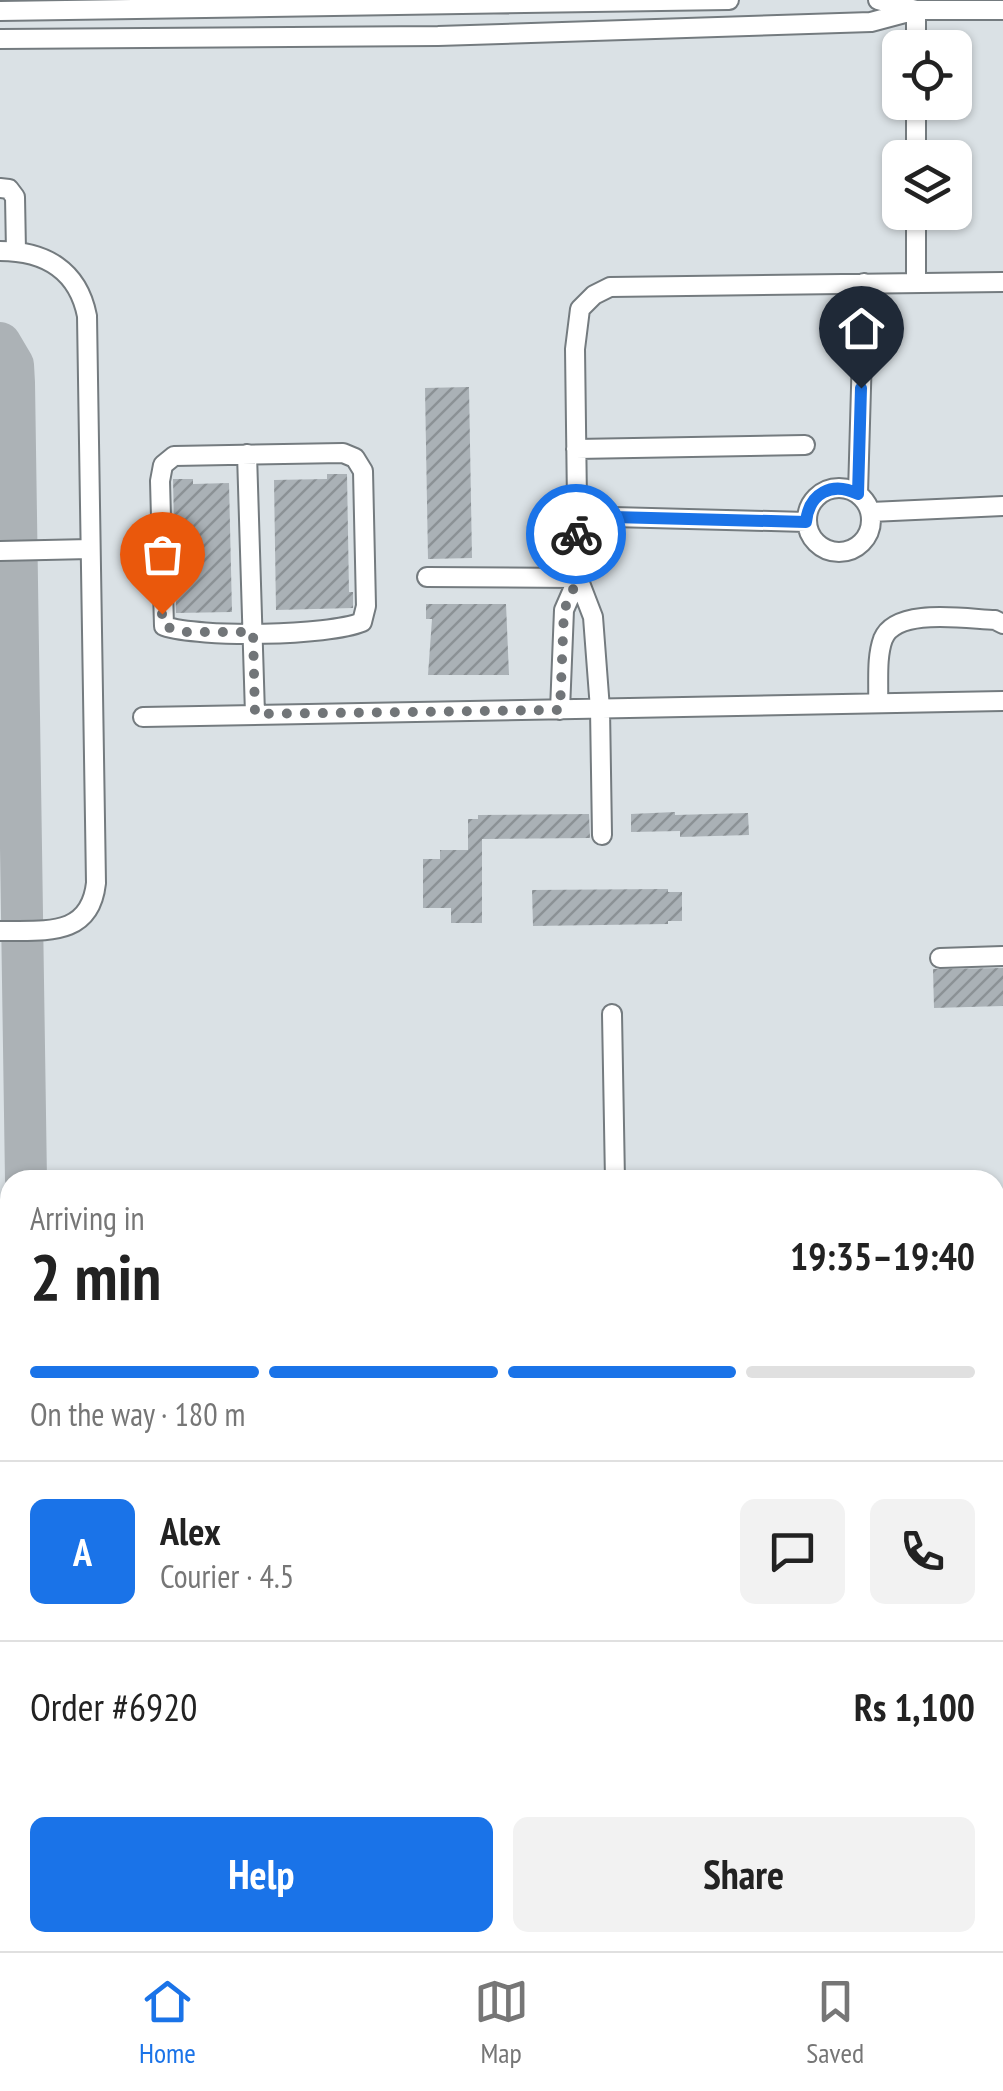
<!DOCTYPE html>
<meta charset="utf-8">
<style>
:root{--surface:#fff;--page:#f2f2f2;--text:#222;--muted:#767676;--line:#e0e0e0;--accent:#1a73e8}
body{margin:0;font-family:"PT Sans Narrow",sans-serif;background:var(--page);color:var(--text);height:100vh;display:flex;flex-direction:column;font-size:38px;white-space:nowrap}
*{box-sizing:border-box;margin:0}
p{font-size:32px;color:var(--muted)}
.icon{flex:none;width:55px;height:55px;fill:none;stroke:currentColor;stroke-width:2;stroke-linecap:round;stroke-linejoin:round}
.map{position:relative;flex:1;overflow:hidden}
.drawer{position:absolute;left:0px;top:1170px;width:1005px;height:782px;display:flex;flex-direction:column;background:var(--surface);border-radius:30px 30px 0 0;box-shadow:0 2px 8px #0004}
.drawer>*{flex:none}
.buttons{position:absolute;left:882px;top:30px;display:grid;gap:20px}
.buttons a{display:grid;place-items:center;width:90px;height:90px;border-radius:15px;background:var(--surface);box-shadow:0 2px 8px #0004;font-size:50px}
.pin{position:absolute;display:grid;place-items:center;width:85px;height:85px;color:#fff;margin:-102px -42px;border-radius:50% 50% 50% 0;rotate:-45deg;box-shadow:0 0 10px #0007}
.pin .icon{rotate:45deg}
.courier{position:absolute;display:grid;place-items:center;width:100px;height:100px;margin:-50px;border:8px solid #1a73e8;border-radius:50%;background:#fff;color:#222;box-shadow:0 2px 12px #0007}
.overview em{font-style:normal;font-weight:700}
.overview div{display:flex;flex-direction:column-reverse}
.overview{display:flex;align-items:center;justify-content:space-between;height:170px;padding:0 30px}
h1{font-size:65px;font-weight:700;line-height:75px}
.bar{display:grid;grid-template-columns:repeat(4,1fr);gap:15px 10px;align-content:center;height:120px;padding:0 30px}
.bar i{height:12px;border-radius:8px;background:var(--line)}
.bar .on{background:var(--accent)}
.bar p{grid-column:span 4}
.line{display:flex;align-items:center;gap:25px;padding:0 30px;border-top:2px solid var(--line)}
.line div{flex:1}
.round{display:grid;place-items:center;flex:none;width:105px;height:105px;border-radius:15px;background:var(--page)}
.primary-button{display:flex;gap:20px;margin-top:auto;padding:20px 30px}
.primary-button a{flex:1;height:115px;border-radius:15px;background:var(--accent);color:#fff;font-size:40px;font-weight:700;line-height:115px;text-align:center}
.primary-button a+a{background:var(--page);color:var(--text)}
.tab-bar{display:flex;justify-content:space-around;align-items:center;height:140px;border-top:2px solid var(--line);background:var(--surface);font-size:28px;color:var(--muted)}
.tab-bar a{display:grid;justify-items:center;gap:5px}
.tab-bar .on{color:var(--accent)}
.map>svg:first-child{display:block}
.grass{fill:url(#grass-tufts)}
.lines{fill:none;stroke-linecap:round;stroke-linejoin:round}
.stream{stroke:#79a1ba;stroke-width:5}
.taxiway{stroke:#acb2b6;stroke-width:42}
.runway{stroke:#acb2b6;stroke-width:105}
.building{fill:url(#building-hatch)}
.minor-casing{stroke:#747b7f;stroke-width:22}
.minor{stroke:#fff;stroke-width:18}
.done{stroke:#717578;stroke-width:10;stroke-dasharray:0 18}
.route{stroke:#1a73e8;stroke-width:12}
</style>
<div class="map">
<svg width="1003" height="1951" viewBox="0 0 1003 1951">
<defs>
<pattern id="grass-tufts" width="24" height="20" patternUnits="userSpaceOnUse" patternTransform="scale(2.5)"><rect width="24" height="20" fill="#a1c0d3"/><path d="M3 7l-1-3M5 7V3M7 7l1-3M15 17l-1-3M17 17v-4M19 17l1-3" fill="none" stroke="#849dac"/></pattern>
<pattern id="building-hatch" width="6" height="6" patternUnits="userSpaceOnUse" patternTransform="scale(2.5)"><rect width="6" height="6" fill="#aab1b6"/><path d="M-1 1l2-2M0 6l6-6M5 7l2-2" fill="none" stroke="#8b9195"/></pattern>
</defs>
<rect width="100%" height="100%" fill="#dae1e5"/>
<!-- grass -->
<path class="grass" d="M995,1834h8v117h-366v-9h358z
M10,1868v74l603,1 -1,8h-612v-79z"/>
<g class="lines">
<!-- stream -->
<path class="stream" d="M995,1519h8"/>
<!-- taxiway -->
<path class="taxiway" d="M0,343l13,22 1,18 12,797
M0,1362l10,-6
M0,1394l10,10
M0,1767l10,-10"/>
<!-- runway -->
<path class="runway" d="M995,1765h8
M0,1778h10"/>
</g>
<!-- building -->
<path class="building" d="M469,387l3,171 -44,1 -3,-171z
M327,474h20l2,118h4v16l-77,2 -2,-130 53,-1z
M173,479h20v5l36,-1 3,129 -56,1z
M426,604h80l3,71h-81l4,-56h-6z
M675,812v3l73,-2 1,22 -69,2v-6l-49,1v-18z
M589,814l1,24 -108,1v84h-31v-15h-28v-49h17v-9h28v-31h10v-4z
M668,889v3h14v29h-14v3l-135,2 -1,-36z
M1003,968v38l-69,2 -1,-39z"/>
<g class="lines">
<defs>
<path id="minor" d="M878,0l38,10h87
M0,11l729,-11
M0,39l438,-3 433,-14 45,-12
M916,48v-38
M916,158v-56
M0,188l9,1 6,8 1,54
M0,251c45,0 78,19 87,65l9,567c-6,55 -52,47 -96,48
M916,282v-70
M576,449l229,-4
M343,453l12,5 8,13 3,135 -4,16c-34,14 -162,16 -198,4l-4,-145 3,-16 11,-9z
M247,454l8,260
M807 520a32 32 0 1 1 64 0a32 32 0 1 1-64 0Z
M858,493l6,-210
M871,512l132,-6
M575,516l231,6
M0,551l90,-2
M427,577l151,1
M878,703c1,-20 -2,-45 5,-64 13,-32 83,-20 112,-19l8,4
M560,710l4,-100 14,-32
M143,717l860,-16
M602,835l-2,-126 -7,-92 -15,-39 -3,-229 5,-40 14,-14 16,-8 393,-5
M940,958l63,-2
M612,1014l3,166
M625,1942v9"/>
</defs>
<!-- minor casing -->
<use href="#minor" class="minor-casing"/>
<!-- minor -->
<use href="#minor" class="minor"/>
</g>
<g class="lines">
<!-- done -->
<path class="done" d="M162,614l2,12 18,6h71l2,82 305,-4 4,-100 14,-32 -2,-44"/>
<!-- route -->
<path class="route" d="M576,534l-1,-18 231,6c3,-29 26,-41 52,-28l3,-106"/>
</g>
</svg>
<div class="buttons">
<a><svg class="icon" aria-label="locate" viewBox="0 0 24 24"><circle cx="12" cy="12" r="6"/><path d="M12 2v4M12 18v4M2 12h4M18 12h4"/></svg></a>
<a><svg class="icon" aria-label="layers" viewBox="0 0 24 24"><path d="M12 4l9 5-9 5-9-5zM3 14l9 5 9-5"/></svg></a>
</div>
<div class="pin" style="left:162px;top:614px;background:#ea580c"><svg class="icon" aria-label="bag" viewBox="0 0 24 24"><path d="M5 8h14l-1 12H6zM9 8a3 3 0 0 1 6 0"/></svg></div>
<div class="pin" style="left:861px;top:388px;background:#1f2937"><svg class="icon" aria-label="home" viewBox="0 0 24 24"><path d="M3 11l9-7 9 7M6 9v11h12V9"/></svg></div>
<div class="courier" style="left:576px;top:534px"><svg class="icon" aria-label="bike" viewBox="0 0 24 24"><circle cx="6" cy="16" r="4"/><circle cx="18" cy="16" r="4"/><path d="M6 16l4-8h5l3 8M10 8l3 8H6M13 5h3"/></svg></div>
<section class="drawer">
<div class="overview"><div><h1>2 min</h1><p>Arriving in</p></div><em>19:35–19:40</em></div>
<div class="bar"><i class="on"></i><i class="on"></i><i class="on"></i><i></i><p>On the way · 180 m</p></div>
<div class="line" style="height:180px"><b class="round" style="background:var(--accent);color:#fff">A</b><div><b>Alex</b><p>Courier · 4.5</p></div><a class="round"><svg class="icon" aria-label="chat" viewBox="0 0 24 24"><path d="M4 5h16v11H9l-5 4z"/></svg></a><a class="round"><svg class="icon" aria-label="phone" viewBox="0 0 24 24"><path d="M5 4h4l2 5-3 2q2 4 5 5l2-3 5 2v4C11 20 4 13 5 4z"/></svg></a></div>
<div class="line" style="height:130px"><div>Order #6920</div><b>Rs 1,100</b></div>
<div class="primary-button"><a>Help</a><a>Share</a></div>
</section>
</div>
<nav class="tab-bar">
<a class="on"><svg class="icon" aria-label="home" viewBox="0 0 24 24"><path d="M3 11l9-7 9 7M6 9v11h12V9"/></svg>Home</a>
<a><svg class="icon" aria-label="map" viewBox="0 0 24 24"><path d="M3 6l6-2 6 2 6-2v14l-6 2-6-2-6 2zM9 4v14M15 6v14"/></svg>Map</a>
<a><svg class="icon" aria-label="saved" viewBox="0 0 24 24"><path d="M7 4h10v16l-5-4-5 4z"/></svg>Saved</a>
</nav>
